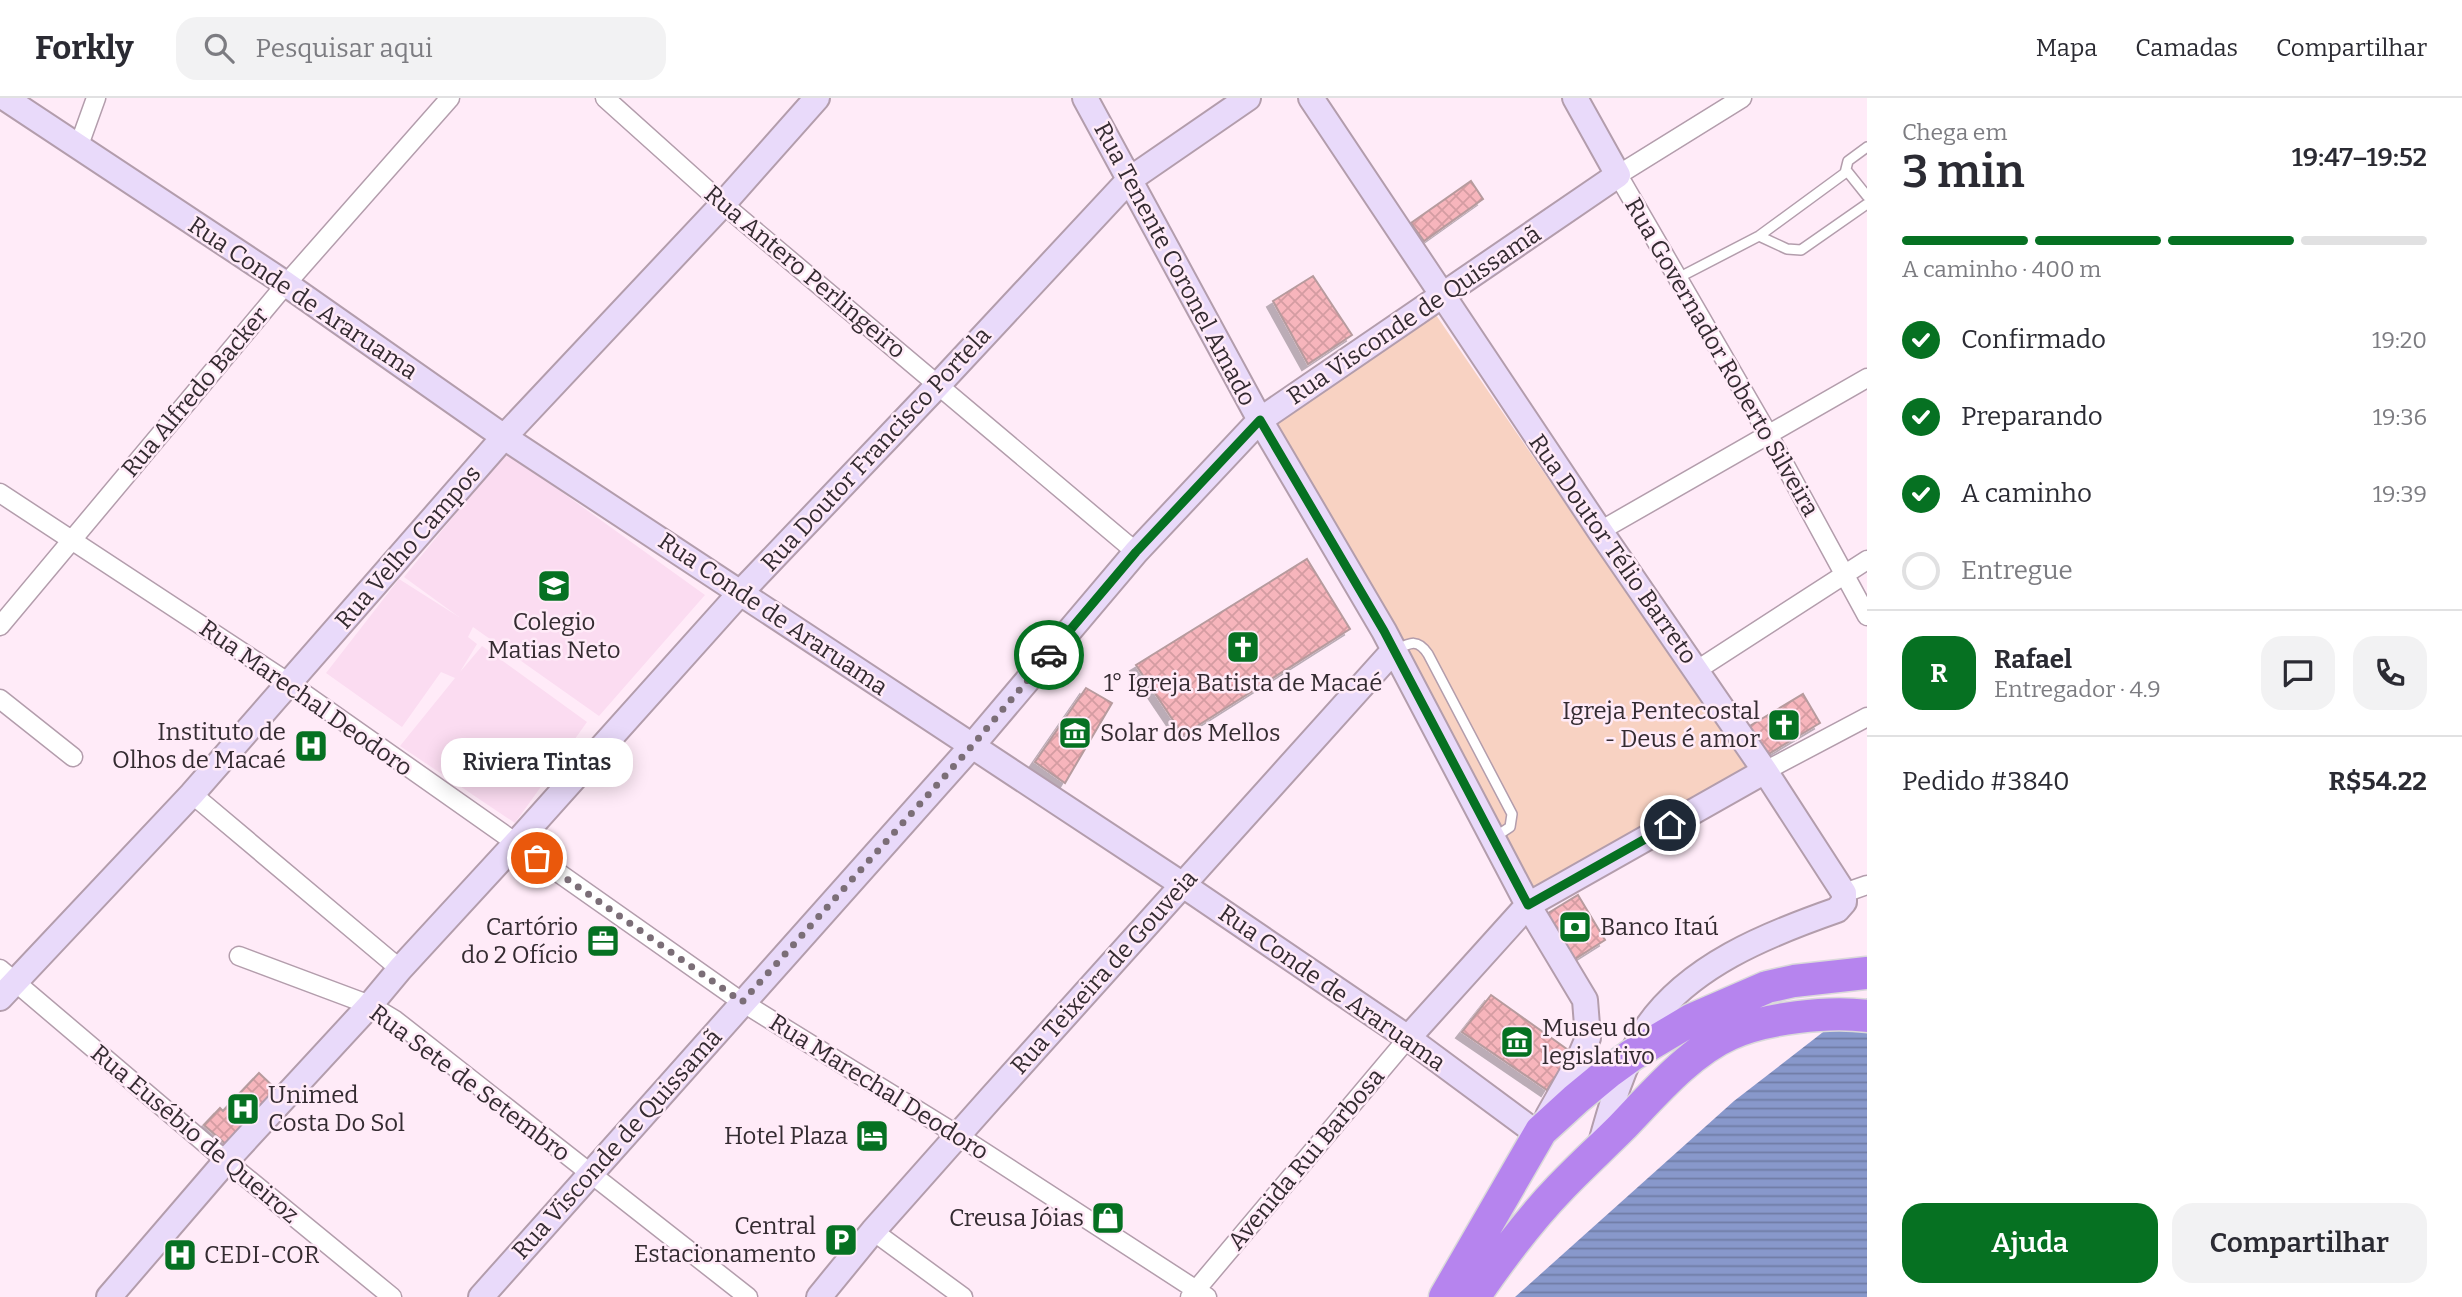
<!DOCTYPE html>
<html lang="pt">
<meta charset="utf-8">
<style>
:root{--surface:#fff;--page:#f2f2f3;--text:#2b2b33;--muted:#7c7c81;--line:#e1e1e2;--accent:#067122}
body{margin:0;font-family:Bitter,serif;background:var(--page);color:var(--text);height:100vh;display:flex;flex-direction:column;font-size:26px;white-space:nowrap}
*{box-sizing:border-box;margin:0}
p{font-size:23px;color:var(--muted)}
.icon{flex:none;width:38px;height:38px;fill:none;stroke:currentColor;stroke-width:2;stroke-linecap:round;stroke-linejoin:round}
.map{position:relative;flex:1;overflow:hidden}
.sheet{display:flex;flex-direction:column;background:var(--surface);width:595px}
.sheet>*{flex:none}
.pin{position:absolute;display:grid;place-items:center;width:60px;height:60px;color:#fff;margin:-30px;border:4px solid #fff;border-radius:50%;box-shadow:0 2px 7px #0007}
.courier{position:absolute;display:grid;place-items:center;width:70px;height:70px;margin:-35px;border:5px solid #067122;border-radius:50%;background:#fff;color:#222;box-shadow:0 2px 9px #0007}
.bubble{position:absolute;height:49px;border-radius:21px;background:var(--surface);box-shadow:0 4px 18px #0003;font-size:23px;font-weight:600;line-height:49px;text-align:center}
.headline em{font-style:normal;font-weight:600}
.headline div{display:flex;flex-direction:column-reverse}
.headline{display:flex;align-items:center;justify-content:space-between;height:119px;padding:0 35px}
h1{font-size:46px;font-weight:600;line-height:52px}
.bar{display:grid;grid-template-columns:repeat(4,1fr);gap:10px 7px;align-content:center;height:84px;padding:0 35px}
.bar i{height:9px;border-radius:5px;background:var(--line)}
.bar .current{background:var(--accent)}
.bar p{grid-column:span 4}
.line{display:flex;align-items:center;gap:18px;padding:0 35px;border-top:2px solid var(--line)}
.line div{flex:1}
.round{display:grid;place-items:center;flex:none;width:74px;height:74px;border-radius:21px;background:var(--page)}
ol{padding:0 35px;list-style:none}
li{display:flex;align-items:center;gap:21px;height:77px}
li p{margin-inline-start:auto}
li .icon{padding:7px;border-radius:50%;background:var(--accent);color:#fff;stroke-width:4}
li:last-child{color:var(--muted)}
li i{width:38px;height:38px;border:4px solid var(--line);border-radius:50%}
.button{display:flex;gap:14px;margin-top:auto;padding:14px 35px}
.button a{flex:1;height:80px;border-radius:21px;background:var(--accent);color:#fff;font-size:28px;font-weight:600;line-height:80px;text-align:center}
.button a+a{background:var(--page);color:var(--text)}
header{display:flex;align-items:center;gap:42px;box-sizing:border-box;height:98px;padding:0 35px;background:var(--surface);border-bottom:2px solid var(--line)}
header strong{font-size:33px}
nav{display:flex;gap:38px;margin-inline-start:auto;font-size:24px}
.search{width:490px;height:63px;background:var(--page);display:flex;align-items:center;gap:18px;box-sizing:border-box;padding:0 24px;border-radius:21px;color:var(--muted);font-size:26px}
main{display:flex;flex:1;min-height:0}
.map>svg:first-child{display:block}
.built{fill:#fbdcf1}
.green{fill:#f8d2c2}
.water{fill:url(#water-rules)}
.building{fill:url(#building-cross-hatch);stroke:#b79b9e;stroke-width:2;filter:url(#shadow)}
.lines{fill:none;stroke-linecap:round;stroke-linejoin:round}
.lane-casing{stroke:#b39dac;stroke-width:12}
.street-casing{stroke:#b39dac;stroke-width:21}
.secondary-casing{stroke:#b39dac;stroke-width:28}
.highway-casing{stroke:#dad9da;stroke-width:35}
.lane{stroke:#fff;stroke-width:9}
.street{stroke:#fff;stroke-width:18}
.secondary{stroke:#e9dafa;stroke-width:24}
.highway{stroke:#b684ee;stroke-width:32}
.done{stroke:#7b6e77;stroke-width:7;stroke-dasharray:0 12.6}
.route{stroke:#067122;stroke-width:9}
.labels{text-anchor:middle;stroke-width:5;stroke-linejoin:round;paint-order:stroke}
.street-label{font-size:24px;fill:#342b31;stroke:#ffebf8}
.poi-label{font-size:24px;fill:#342b31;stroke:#ffebf8;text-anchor:end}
</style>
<header>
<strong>Forkly</strong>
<div class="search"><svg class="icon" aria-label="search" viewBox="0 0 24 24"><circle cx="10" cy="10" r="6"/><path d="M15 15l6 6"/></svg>Pesquisar aqui</div>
<nav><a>Mapa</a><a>Camadas</a><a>Compartilhar</a></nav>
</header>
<main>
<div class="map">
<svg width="1867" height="1199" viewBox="0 0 1867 1199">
<defs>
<pattern id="water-rules" width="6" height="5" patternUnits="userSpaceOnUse" patternTransform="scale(1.75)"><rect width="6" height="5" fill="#8898cb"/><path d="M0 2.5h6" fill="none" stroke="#707ca5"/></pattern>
<pattern id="building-cross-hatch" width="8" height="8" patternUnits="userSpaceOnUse" patternTransform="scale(1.75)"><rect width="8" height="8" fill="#f7b5bc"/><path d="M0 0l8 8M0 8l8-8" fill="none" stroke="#d49ca2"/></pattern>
<filter id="shadow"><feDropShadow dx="-6" dy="6" stdDeviation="0" flood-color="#0004"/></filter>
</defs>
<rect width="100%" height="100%" fill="#ffebf8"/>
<!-- built -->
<path class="built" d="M506,354l199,143 -106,121 -126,-89 -5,10 9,7 -17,28 22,-26 105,76 -72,101 -115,-77 55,-68 -14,-6 -39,55 -76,-54 73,-94 60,38 -55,-40z"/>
<!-- green -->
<path class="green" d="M1436,217l311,454 -217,132 -256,-476z"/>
<!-- water -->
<path class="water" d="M1867,900v299h-352l219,-196z"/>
<!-- building -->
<path class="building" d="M1471,83l12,18 -59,42 -13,-18z
M1313,178l39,59 -44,29 -35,-63z
M1307,461l43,70 -167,106 -47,-70z
M1086,590l26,15 -47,80 -30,-21z
M1803,596l17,29 -55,33 -17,-29z
M1578,797l27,45 -35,22 -25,-47z
M1491,897l80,57 -24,38 -85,-58z
M259,975l19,18 -51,54 -23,-20 16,-17 3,3z"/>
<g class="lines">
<defs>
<path id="lane" d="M1847,73l20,25
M1759,138l28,13 14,1 66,-46
M1678,180l81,-42 86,-63 3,-12 19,-14
M1396,552c15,-8 22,-11 32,4l84,160 -2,13 -15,10"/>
<path id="street" d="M605,0l118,106 413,348
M1742,0l-124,77 150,259 99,182
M78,50l18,-50
M0,395l289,190 453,319 217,134 248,161
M1600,433l267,-153
M0,528l286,-342 164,-186
M1697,572l170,-110
M0,601l73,58
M1765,673l102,-54
M192,696l208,175
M1844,795l23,-8
M239,858l131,49 25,15 353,277
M0,871l226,192 166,136
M873,1133l90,66
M1190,1199l218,-259"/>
<path id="secondary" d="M5,0l281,186 218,153 679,448 225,153 131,97
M1085,0l175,322 124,211 144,274 57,95 3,38 -13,30 -27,48
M1311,0l289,433 165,240 79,122v9l-7,8c-69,24 -150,56 -192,120 -23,35 -35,80 -46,120
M0,900l192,-204 312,-357 219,-233 94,-106
M1408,940l120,-133 237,-134
M109,1199l117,-136 144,-156 30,-36 116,-126 225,-251 197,-207 191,-205 119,-82
M481,1199l490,-550 165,-195 124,-132 358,-245 -43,-77
M819,1199l54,-66 118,-133 403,-448"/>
<path id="highway" d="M1445,1199l96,-166 35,-32 34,-28 22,-16 59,-35 76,-33 27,-6 73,-8
M1474,1199c26,-38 54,-76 86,-109 20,-21 41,-40 61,-60 31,-32 68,-76 109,-94 35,-16 99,-23 137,-18"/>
</defs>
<!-- lane casing -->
<use href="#lane" class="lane-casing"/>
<!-- street casing -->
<use href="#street" class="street-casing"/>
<!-- secondary casing -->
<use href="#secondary" class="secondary-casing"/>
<!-- highway casing -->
<use href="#highway" class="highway-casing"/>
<!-- lane -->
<use href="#lane" class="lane"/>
<!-- street -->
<use href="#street" class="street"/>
<!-- secondary -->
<use href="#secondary" class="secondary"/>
<!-- highway -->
<use href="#highway" class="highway"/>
</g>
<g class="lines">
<!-- done -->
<path class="done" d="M537,760l205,144 229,-255 78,-92"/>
<!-- route -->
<path class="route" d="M1049,557l87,-103 124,-132 124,211 144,274 142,-80"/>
</g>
<!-- icons -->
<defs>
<symbol id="school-square" viewBox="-11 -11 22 22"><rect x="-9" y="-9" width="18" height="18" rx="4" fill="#067122" stroke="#ffebf8"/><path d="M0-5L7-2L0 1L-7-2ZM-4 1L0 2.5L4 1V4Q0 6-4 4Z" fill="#fff"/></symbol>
<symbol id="church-square" viewBox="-11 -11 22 22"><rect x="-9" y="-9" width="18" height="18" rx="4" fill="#067122" stroke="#ffebf8"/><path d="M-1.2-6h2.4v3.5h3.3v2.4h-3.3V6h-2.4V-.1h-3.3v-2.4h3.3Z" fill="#fff"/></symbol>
<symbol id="museum-square" viewBox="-11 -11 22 22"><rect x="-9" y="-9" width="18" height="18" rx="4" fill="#067122" stroke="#ffebf8"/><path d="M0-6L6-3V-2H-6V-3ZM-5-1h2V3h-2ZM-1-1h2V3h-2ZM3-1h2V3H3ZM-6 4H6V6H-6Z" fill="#fff"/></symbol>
<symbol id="hospital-square" viewBox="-11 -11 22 22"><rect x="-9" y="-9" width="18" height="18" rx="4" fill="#067122" stroke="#ffebf8"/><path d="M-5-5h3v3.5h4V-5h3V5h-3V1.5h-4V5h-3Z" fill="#fff"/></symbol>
<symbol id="bank-square" viewBox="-11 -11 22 22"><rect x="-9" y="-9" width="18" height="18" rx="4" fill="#067122" stroke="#ffebf8"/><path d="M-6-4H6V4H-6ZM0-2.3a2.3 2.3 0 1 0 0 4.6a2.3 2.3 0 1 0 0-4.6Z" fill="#fff"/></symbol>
<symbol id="office-square" viewBox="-11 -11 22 22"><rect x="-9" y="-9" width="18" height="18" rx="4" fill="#067122" stroke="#ffebf8"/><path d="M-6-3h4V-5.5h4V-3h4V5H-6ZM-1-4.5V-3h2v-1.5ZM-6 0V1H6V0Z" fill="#fff"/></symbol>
<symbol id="hotel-square" viewBox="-11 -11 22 22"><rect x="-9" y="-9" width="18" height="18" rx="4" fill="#067122" stroke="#ffebf8"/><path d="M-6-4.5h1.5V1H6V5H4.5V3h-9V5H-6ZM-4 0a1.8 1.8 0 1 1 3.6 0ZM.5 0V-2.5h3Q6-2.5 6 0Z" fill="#fff"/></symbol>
<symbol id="shop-square" viewBox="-11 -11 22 22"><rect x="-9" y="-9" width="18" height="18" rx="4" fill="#067122" stroke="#ffebf8"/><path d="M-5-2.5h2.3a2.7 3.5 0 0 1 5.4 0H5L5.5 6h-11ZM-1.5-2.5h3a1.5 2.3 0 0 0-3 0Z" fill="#fff"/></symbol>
<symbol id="parking-square" viewBox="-11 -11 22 22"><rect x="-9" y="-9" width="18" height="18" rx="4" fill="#067122" stroke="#ffebf8"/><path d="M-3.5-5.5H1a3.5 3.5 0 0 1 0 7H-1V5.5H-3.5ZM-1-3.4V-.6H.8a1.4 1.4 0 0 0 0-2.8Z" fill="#fff"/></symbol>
</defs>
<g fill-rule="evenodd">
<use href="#school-square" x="535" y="469" width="38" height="38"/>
<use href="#church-square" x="1224" y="530" width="38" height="38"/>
<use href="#church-square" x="1765" y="608" width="38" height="38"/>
<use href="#museum-square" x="1056" y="616" width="38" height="38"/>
<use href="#hospital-square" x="292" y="629" width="38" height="38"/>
<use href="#bank-square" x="1556" y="810" width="38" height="38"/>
<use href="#office-square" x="584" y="824" width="38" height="38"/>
<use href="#museum-square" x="1498" y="925" width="38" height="38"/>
<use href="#hospital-square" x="224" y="992" width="38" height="38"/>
<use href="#hotel-square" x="853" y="1019" width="38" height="38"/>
<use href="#shop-square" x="1089" y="1101" width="38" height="38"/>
<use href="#parking-square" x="822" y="1123" width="38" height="38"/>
<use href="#hospital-square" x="161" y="1138" width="38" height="38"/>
</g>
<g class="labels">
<!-- street labels -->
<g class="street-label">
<text transform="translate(1175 166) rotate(62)" y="8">Rua Tenente Coronel Amado</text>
<text transform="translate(805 174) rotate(40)" y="8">Rua Antero Perlingeiro</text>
<text transform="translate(303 200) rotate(34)" y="8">Rua Conde de Araruama</text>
<text transform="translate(1414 217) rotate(-34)" y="8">Rua Visconde de Quissamã</text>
<text transform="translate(1722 259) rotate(60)" y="8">Rua Governador Roberto Silveira</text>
<text transform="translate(195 294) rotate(-50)" y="8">Rua Alfredo Backer</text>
<text transform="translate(876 351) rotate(-47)" y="8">Rua Doutor Francisco Portela</text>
<text transform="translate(408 449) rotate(-49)" y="8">Rua Velho Campos</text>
<text transform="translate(1613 451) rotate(55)" y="8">Rua Doutor Télio Barreto</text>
<text transform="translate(773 516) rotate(34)" y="8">Rua Conde de Araruama</text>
<text transform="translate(306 600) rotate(35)" y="8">Rua Marechal Deodoro</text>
<text transform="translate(1104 874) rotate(-48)" y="8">Rua Teixeira de Gouveia</text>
<text transform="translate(1332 890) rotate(35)" y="8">Rua Conde de Araruama</text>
<text transform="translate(470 985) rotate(37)" y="8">Rua Sete de Setembro</text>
<text transform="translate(879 989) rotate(32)" y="8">Rua Marechal Deodoro</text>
<text transform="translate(195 1036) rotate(40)" y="8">Rua Eusébio de Queiroz</text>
<text transform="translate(617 1046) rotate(-48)" y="8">Rua Visconde de Quissamã</text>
<text transform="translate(1306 1061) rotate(-50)" y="8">Avenida Rui Barbosa</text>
</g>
<!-- poi labels -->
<g class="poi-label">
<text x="554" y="532" text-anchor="middle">Colegio<tspan x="554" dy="28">Matias Neto</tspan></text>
<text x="1243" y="593" text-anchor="middle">1° Igreja Batista de Macaé</text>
<text x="1760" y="621">Igreja Pentecostal<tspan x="1760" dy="28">- Deus é amor</tspan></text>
<text x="286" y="642">Instituto de<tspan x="286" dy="28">Olhos de Macaé</tspan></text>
<text x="1100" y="643" text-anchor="start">Solar dos Mellos</text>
<text x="578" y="837">Cartório<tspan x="578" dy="28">do 2 Ofício</tspan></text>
<text x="1600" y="837" text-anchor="start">Banco Itaú</text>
<text x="1542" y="938" text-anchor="start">Museu do<tspan x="1542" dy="28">legislativo</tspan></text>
<text x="268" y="1005" text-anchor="start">Unimed<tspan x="268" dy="28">Costa Do Sol</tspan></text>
<text x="848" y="1046">Hotel Plaza</text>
<text x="1084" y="1128">Creusa Jóias</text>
<text x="816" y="1136">Central<tspan x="816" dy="28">Estacionamento</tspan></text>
<text x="204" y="1165" text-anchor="start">CEDI-COR</text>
</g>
</g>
</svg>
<div class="pin" style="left:537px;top:760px;background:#ea580c"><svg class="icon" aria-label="bag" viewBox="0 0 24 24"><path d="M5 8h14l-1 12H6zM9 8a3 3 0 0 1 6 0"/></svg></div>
<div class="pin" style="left:1670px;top:727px;background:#1f2937"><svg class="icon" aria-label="home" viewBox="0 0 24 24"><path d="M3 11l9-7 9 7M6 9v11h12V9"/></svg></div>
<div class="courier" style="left:1049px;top:557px"><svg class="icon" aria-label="car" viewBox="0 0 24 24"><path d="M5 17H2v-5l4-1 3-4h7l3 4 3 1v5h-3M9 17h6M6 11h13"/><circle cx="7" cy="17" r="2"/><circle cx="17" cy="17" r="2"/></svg></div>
<div class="bubble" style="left:441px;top:640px;width:192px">Riviera Tintas</div>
</div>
<section class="sheet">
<div class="headline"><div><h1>3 min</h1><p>Chega em</p></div><em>19:47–19:52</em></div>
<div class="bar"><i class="current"></i><i class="current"></i><i class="current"></i><i></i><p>A caminho · 400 m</p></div>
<ol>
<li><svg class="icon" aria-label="check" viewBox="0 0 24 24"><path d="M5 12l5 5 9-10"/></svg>Confirmado<p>19:20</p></li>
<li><svg class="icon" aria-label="check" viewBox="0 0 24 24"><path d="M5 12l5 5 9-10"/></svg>Preparando<p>19:36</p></li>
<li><svg class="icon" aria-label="check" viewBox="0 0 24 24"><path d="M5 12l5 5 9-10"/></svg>A caminho<p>19:39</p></li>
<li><i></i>Entregue</li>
</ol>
<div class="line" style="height:126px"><b class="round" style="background:var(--accent);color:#fff">R</b><div><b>Rafael</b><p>Entregador · 4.9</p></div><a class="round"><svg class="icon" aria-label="chat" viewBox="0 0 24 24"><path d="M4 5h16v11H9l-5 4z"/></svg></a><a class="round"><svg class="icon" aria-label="phone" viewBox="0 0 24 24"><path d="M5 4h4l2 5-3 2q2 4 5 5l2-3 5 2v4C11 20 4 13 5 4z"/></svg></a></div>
<div class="line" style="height:91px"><div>Pedido #3840</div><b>R$54.22</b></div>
<div class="button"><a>Ajuda</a><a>Compartilhar</a></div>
</section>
</main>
